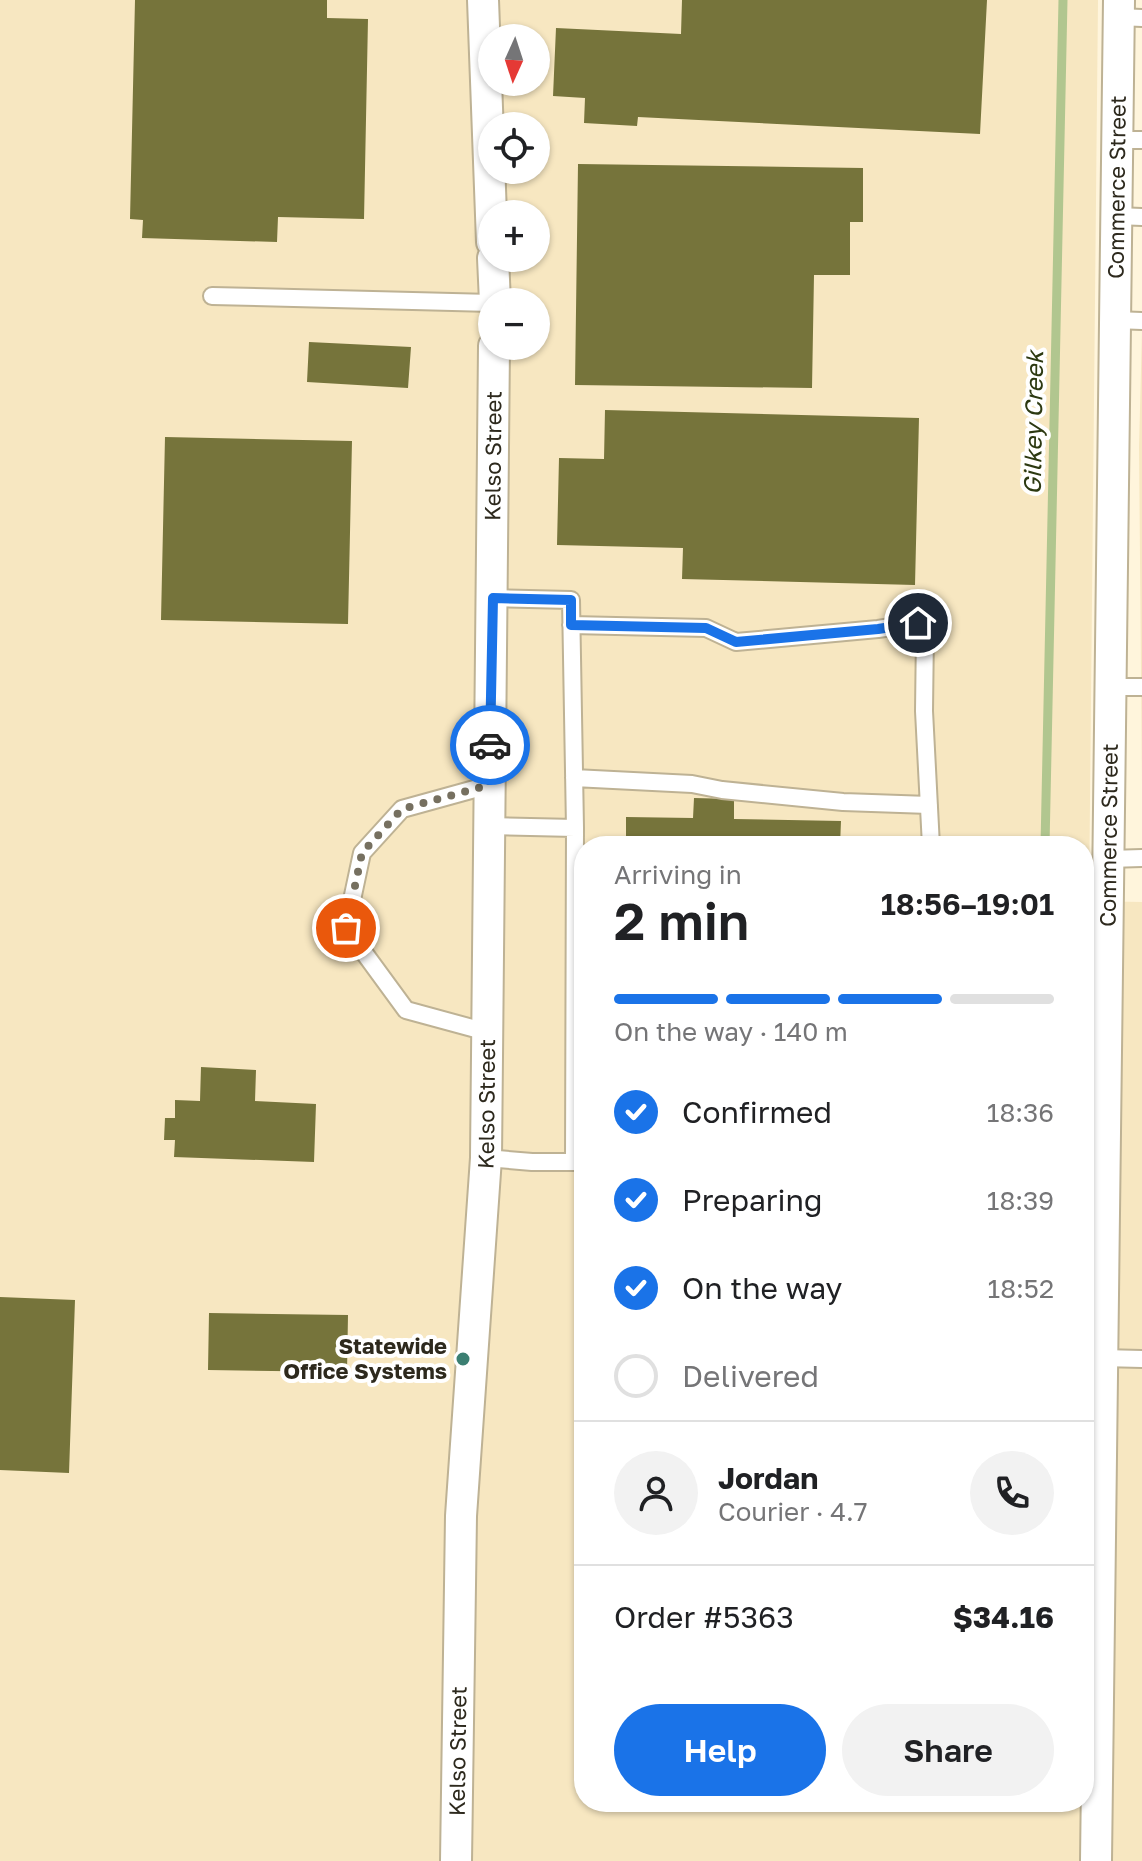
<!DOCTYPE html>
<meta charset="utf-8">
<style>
:root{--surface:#fff;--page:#f2f2f2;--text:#202124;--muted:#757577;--line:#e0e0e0;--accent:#1a73e8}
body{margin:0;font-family:"Golos Text",sans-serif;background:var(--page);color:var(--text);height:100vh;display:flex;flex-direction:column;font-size:30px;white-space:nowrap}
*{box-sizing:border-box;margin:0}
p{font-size:26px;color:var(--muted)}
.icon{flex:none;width:44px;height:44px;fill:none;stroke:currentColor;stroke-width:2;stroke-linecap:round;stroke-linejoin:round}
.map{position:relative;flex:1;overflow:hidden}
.drawer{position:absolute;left:574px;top:836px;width:520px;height:976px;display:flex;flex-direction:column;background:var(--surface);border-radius:32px;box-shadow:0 2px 6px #0004}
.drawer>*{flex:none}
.needle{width:52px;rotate:183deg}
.fabs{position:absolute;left:478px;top:24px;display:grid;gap:16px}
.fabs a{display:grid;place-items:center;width:72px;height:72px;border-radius:50%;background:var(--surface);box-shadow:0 2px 6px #0004;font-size:40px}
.pin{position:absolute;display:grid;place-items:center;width:68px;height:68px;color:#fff;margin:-34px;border:4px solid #fff;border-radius:50%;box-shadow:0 2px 8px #0007}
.courier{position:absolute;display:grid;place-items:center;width:80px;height:80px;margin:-40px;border:6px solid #1a73e8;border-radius:50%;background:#fff;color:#222;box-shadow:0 2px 10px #0007}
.headline em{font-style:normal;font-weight:600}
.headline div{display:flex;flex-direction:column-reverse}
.headline{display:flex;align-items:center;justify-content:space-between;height:136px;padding:0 40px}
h1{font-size:52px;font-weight:600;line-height:60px}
.bar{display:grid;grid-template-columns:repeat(4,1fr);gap:12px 8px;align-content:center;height:96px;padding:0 40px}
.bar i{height:10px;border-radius:6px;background:var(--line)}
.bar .selected{background:var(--accent)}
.bar p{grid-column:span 4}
.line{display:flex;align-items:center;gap:20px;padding:0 40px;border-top:2px solid var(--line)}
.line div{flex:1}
.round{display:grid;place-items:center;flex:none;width:84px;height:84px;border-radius:42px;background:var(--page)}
ol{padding:0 40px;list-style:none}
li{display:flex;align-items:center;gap:24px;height:88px}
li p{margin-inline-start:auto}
li .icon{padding:8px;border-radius:50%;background:var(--accent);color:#fff;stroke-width:4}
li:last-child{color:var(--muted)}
li i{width:44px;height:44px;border:4px solid var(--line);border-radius:50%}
.primary-button{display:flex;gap:16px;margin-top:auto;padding:16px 40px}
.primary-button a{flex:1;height:92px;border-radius:48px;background:var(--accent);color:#fff;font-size:32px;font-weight:600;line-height:92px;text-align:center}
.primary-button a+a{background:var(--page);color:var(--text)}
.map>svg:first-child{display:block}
.built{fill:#f7e7c1;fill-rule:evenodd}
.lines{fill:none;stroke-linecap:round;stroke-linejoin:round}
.stream{stroke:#b1c68f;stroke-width:9}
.building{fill:#76743b}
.service-casing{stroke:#beb294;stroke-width:20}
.minor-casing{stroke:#beb294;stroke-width:34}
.service{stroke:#fff;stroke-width:16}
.minor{stroke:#fff;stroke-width:30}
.done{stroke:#767060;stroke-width:8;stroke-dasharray:0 14.4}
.route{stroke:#1a73e8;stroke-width:10}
.poi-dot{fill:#3b7f72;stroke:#fff;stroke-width:3}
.labels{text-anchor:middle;stroke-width:8;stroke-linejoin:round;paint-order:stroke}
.street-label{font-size:22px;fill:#2d291d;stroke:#fff}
.poi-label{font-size:22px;font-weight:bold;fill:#2d291d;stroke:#fff;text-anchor:end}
.water-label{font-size:24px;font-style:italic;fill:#2c3911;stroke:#fff}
</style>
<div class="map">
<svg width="1142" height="1861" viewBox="0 0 1142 1861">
<rect width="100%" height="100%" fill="#fff5dc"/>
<!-- built -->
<path class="built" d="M0,0h1098l-9,901 53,1v959h-1142zM492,38h44v44h-44zM492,126h44v44h-44zM492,214h44v44h-44zM492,302h44v44h-44zM584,846h500v956h-500z
M1142,331v453l-3,-337z"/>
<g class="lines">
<!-- stream -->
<path class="stream" d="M1045,846l18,-846"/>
</g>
<!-- building -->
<path class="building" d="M135,0h192v18l41,1 -4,200 -86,-2 -1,25 -135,-4 1,-18 -13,-1z
M682,0h305l-7,134 -342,-17 -1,9 -53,-3 1,-25 -32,-2 3,-68 125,6z
M578,164l285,4v54h-13v53h-36l-2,113 -237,-3z
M309,342l102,5 -3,41 -101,-6z
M605,410l314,8 -4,167 -233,-6 1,-31 -126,-3 2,-87 45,1z
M165,437l187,4 -4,183 -187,-4z
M694,798l40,1v20l107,2 -1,25h-214v-29l67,1z
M201,1067l55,3 -1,31 61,3 -2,58 -140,-5 1,-17h-11l1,-22h10v-18l25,1z
M0,1297l75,3 -6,173 -69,-3z
M209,1313l139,2 -1,57 -139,-2z"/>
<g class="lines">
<defs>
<path id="service" d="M1119,17l23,1
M1118,140h24
M1117,216l25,1
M212,296l280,7
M1115,320l27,1
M493,598l78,2 4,228
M571,625l135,3 30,14 142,-13 40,-6 7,8 -1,80 7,135
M1111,687h31
M574,778l118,6 30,6 121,12 86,3
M1109,859l33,-1
M487,1032l-81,-22 -60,-82 16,-75 40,-44 87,-24
M486,1158l46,4h42l1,-334 -87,-2
M1102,1358l40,1"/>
<g id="minor">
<path d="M483,0l9,242"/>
<path d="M493,258l2,44"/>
<path id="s1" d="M456,1861l5,-345 25,-358 8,-812"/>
<path id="s2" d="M1096,1861l23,-1861"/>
</g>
</defs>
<!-- service casing -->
<use href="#service" class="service-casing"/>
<!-- minor casing -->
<use href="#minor" class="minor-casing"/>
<!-- service -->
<use href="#service" class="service"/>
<!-- minor -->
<use href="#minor" class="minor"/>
</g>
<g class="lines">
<!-- done -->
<path class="done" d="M346,928l16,-75 40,-44 87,-24 1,-40"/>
<!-- route -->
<path class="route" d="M490,745l3,-147 78,2v25l135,3 30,14 142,-13 40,-6"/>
</g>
<!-- markers -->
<circle class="poi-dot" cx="463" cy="1359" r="8"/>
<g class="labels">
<!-- street labels -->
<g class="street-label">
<text dy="8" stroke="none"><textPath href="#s2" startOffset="1674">Commerce Street</textPath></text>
<text dy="8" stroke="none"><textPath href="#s1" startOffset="1406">Kelso Street</textPath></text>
<text dy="8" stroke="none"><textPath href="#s2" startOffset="1026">Commerce Street</textPath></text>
<text dy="8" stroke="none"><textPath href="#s1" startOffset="758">Kelso Street</textPath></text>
<text dy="8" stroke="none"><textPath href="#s1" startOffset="110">Kelso Street</textPath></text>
</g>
<!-- poi labels -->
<g class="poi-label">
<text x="447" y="1354">Statewide<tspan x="447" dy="25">Office Systems</tspan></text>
</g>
<!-- water labels -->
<g class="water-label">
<text transform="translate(1034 423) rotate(-89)" y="8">Gilkey Creek</text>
</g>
</g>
</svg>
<div class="fabs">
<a><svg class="needle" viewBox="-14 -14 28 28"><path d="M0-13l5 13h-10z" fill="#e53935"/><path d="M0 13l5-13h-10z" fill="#757577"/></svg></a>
<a><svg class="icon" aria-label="locate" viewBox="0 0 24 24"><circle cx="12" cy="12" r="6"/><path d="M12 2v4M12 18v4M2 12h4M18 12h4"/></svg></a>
<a>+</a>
<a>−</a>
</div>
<div class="pin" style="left:346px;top:928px;background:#ea580c"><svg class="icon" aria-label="bag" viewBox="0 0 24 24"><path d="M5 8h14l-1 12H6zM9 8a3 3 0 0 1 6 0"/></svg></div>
<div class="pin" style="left:918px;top:623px;background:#1f2937"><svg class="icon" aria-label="home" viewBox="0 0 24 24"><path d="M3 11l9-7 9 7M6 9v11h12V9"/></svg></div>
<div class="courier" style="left:490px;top:745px"><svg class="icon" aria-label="car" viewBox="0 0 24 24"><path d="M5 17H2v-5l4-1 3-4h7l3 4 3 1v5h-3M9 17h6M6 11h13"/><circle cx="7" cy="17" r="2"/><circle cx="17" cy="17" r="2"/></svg></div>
<section class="drawer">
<div class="headline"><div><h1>2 min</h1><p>Arriving in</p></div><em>18:56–19:01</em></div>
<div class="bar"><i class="selected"></i><i class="selected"></i><i class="selected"></i><i></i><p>On the way · 140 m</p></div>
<ol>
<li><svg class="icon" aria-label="check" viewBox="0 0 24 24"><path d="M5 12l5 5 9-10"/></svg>Confirmed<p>18:36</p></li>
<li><svg class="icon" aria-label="check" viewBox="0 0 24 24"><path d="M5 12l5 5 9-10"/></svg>Preparing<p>18:39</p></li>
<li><svg class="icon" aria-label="check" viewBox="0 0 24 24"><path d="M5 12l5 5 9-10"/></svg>On the way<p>18:52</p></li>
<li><i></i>Delivered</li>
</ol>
<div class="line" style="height:144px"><a class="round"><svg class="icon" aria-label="person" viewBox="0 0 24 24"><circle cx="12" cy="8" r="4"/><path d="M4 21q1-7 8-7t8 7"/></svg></a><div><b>Jordan</b><p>Courier · 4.7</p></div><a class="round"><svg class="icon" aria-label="phone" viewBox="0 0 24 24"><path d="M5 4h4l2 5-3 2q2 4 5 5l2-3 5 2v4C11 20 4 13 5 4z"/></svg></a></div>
<div class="line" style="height:104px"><div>Order #5363</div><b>$34.16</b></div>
<div class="primary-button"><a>Help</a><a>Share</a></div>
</section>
</div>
